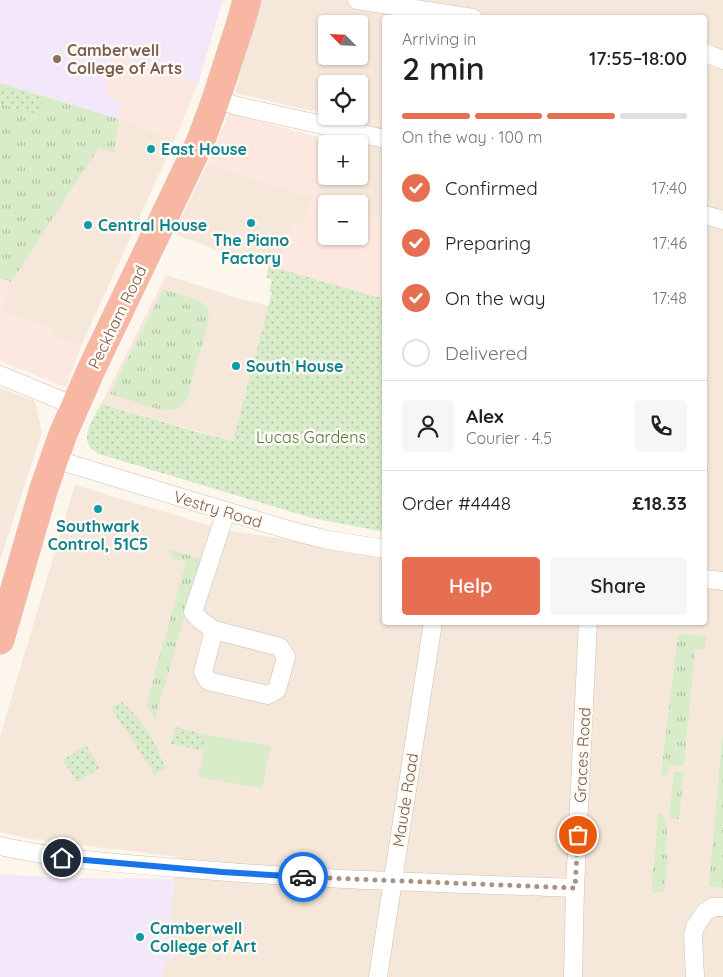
<!DOCTYPE html>
<meta charset="utf-8">
<style>
:root{--surface:#fff;--page:#f6f6f6;--text:#222;--muted:#767676;--line:#e0e0e0;--accent:#e76f51}
body{margin:0;font-family:Quicksand,sans-serif;background:var(--page);color:var(--text);height:100vh;display:flex;flex-direction:column;font-size:19px;white-space:nowrap}
*{box-sizing:border-box;margin:0}
p{font-size:16px;color:var(--muted)}
.icon{flex:none;width:28px;height:28px;fill:none;stroke:currentColor;stroke-width:2;stroke-linecap:round;stroke-linejoin:round}
.map{position:relative;flex:1;overflow:hidden}
.details{position:absolute;left:382px;top:15px;width:325px;height:610px;display:flex;flex-direction:column;background:var(--surface);border-radius:5px;box-shadow:0 1px 4px #0004}
.details>*{flex:none}
.needle{width:32px;rotate:294deg}
.tools{position:absolute;left:318px;top:15px;display:grid;gap:10px}
.tools a{display:grid;place-items:center;width:50px;height:50px;border-radius:5px;background:var(--surface);box-shadow:0 1px 4px #0004;font-size:25px}
.pin{position:absolute;display:grid;place-items:center;width:42px;height:42px;color:#fff;margin:-21px;border:2px solid #fff;border-radius:50%;box-shadow:0 1px 5px #0007}
.courier{position:absolute;display:grid;place-items:center;width:50px;height:50px;margin:-25px;border:4px solid #1a73e8;border-radius:50%;background:#fff;color:#222;box-shadow:0 1px 6px #0007}
.overview em{font-style:normal;font-weight:600}
.overview div{display:flex;flex-direction:column-reverse}
.overview{display:flex;align-items:center;justify-content:space-between;height:85px;padding:0 20px}
h1{font-size:32px;font-weight:600;line-height:38px}
.bar{display:grid;grid-template-columns:repeat(4,1fr);gap:8px 5px;align-content:center;height:60px;padding:0 20px}
.bar i{height:6px;border-radius:4px;background:var(--line)}
.bar .active{background:var(--accent)}
.bar p{grid-column:span 4}
.line{display:flex;align-items:center;gap:12px;padding:0 20px;border-top:1px solid var(--line)}
.line div{flex:1}
.round{display:grid;place-items:center;flex:none;width:52px;height:52px;border-radius:5px;background:var(--page)}
ol{padding:0 20px;list-style:none}
li{display:flex;align-items:center;gap:15px;height:55px}
li p{margin-inline-start:auto}
li .icon{padding:5px;border-radius:50%;background:var(--accent);color:#fff;stroke-width:4}
li:last-child{color:var(--muted)}
li i{width:28px;height:28px;border:2px solid var(--line);border-radius:50%}
.button{display:flex;gap:10px;margin-top:auto;padding:10px 20px}
.button a{flex:1;height:58px;border-radius:5px;background:var(--accent);color:#fff;font-size:20px;font-weight:600;line-height:58px;text-align:center}
.button a+a{background:var(--page);color:var(--text)}
.map>svg:first-child{display:block}
.residential{fill:#f5e8da;fill-rule:evenodd}
.commercial{fill:#fde8e0}
.education{fill:#f3e8fa}
.grass{fill:url(#grass-tufts)}
.park{fill:url(#park-dots)}
.pitch{fill:#d8ecc9}
.lines{fill:none;stroke-linecap:round;stroke-linejoin:round}
.street-casing{stroke:#d1beb0;stroke-width:19}
.highway-casing{stroke:#dad1cd;stroke-width:29}
.street{stroke:#fff;stroke-width:18}
.highway{stroke:#f7b7a3;stroke-width:28}
.done{stroke:#a89285;stroke-width:5;stroke-dasharray:0 9}
.route{stroke:#1a73e8;stroke-width:6}
.education-dot{fill:#8d6e63;stroke:#fffaf3;stroke-width:2}
.culture-dot{fill:#0f9aa8;stroke:#fffaf3;stroke-width:2}
.labels{text-anchor:middle;stroke-width:5;stroke-linejoin:round;paint-order:stroke}
.education-label{font-size:16px;font-weight:bold;fill:#785e54;stroke:#fffaf3;text-anchor:start}
.culture-label{font-size:16px;font-weight:bold;fill:#0d838f;stroke:#fffaf3;text-anchor:start}
.street-label{font-size:16px;fill:#7a5c4d;stroke:#fffaf3}
.park-label{font-size:16px;fill:#537a41;stroke:#fffaf3}
</style>
<div class="map">
<svg width="723" height="977" viewBox="0 0 723 977">
<defs>
<pattern id="grass-tufts" width="24" height="20" patternUnits="userSpaceOnUse" patternTransform="scale(1.25)"><rect width="24" height="20" fill="#d8ecc9"/><path d="M3 7l-1-3M5 7V3M7 7l1-3M15 17l-1-3M17 17v-4M19 17l1-3" fill="none" stroke="#b4c2a5"/></pattern>
<pattern id="park-dots" width="8" height="8" patternUnits="userSpaceOnUse" patternTransform="scale(1.25)"><rect width="8" height="8" fill="#d8ecc9"/><path d="M2 2h.1M6 6h.1" fill="none" stroke="#b4c2a5" stroke-width="1.8" stroke-linecap="round"/></pattern>
</defs>
<rect width="100%" height="100%" fill="#fdf6ec"/>
<!-- residential -->
<path class="residential" d="M261,0h462v977h-560l1,-15h9v-11l-3,-27 4,-45 4,-22 -147,-18 -31,-7v-96l75,-251 140,42 16,4 154,24v67h320v-604h-320v202l-26,-8v-8h-25l-17,-6 9,-33v11h33v-32h-28l6,-27 -2,-1h24v-32h-33v30l-91,-21zM326,24h33v32h-33z
M0,83l119,36 56,20 -94,207 -28,-9 1,-8 -53,-18 9,-29 -10,-4z
M208,162l14,6 91,29 -10,28 -10,-3 -12,36 1,12 -58,-17 -39,-15 -11,-5z
M166,275l71,23 32,8 -36,135 -132,-37z
M0,388l35,13 7,31 -42,128z"/>
<!-- commercial -->
<path class="commercial" d="M114,56l84,27 -23,56 -56,-20 3,-17 -18,-6z
M229,113l103,28 -1,3h-5v21l-9,33 17,6h-8v32h33v-24l26,8v77h-8l-95,-27 -1,-12 12,-36 10,3 10,-28 -91,-29 -14,-6z
M0,278l11,4 -9,29 52,18 1,3 -2,5 28,9 -15,41 -66,-26z"/>
<!-- education -->
<path class="education" d="M0,0h223l-25,83 -84,-27 -10,39 18,7 -3,17 -119,-36z
M0,874l63,4 111,1 -4,45 3,27v11h-9l-1,15h-163z"/>
<!-- grass -->
<path class="grass" d="M0,83l119,36 -5,33 -15,-4c-31,44 -58,90 -88,134l-11,-4z
M163,289l37,12 8,8 1,10 -22,80c-11,18 -30,10 -46,5 -11,-4 -21,-7 -31,-10z
M171,550l30,9 -46,160 -9,-14 40,-143 -14,-4z
M678,634l28,2 -1,13h-10l-11,117 -13,-1 -5,10h-5z
M722,739h1v149l-14,-2z
M674,772h10l-5,47 -10,-1z
M658,814h4l4,9 1,11 -2,18 3,7 -4,32 -11,2 -2,-20 3,-7z"/>
<!-- park -->
<path class="park" d="M0,87l21,4 23,7 -6,16 -38,-10z
M269,266l108,31h8v235l-73,-14 -213,-64c-24,-11 -6,-34 2,-50l100,29 32,8 39,-149 -3,-1 3,-11 -6,-3z
M121,701c23,22 34,38 44,67l-10,7 -44,-67z
M175,727l32,8 -4,16 -32,-7z
M86,745l14,23 -23,14 -14,-22z"/>
<!-- pitch -->
<path class="pitch" d="M207,735l64,11 -9,42 -64,-11z"/>
<g class="lines">
<defs>
<path id="street" d="M357,0l116,18
M705,53l18,7
M216,99l21,7 148,33
M705,215l18,5
M0,375l75,31
M54,459l238,72 32,8 61,10
M705,579l18,2
M214,630l-11,42 5,9 60,14 9,-5 9,-33 -6,-10 -66,-17 -14,-10 -7,-8 33,-100
M0,846c63,14 127,18 191,23 128,11 256,14 384,19
M378,977l55,-355
M573,977l2,-89 13,-266
M695,977l-2,-42 2,-8 10,-15 8,-5h10"/>
<path id="highway" d="M0,640l44,-152 19,-54 28,-64 110,-230 15,-41 24,-74 7,-25"/>
</defs>
<!-- street casing -->
<use href="#street" class="street-casing"/>
<!-- highway casing -->
<use href="#highway" class="highway-casing"/>
<!-- street -->
<use href="#street" class="street"/>
<!-- highway -->
<use href="#highway" class="highway"/>
</g>
<g class="lines">
<!-- done -->
<path class="done" d="M303,877l272,11 3,-53"/>
<!-- route -->
<path class="route" d="M62,858l160,14 81,5"/>
</g>
<!-- markers -->
<circle class="education-dot" cx="57" cy="59" r="5"/>
<g class="culture-dot">
<circle cx="151" cy="149" r="5"/>
<circle cx="251" cy="223" r="5"/>
<circle cx="88" cy="225" r="5"/>
<circle cx="236" cy="366" r="5"/>
<circle cx="98" cy="509" r="5"/>
<circle cx="140" cy="937" r="5"/>
</g>
<g class="labels">
<!-- education labels -->
<g class="education-label">
<text x="67" y="56">Camberwell<tspan x="67" dy="18">College of Arts</tspan></text>
</g>
<!-- culture labels -->
<g class="culture-label">
<text x="161" y="155">East House</text>
<text x="98" y="231">Central House</text>
<text x="251" y="246" text-anchor="middle">The Piano<tspan x="251" dy="18">Factory</tspan></text>
<text x="246" y="372">South House</text>
<text x="98" y="532" text-anchor="middle">Southwark<tspan x="98" dy="18">Control, 51C5</tspan></text>
<text x="150" y="934">Camberwell<tspan x="150" dy="18">College of Art</tspan></text>
</g>
<!-- street labels -->
<g class="street-label">
<text transform="translate(117 317) rotate(-64)" y="6">Peckham Road</text>
<text transform="translate(218 509) rotate(17)" y="6">Vestry Road</text>
<text transform="translate(582 755) rotate(-87)" y="6">Graces Road</text>
<text transform="translate(405 800) rotate(-81)" y="6">Maude Road</text>
</g>
<!-- park labels -->
<g class="park-label">
<text x="311" y="443">Lucas Gardens</text>
</g>
</g>
</svg>
<div class="tools">
<a><svg class="needle" viewBox="-14 -14 28 28"><path d="M0-13l5 13h-10z" fill="#e53935"/><path d="M0 13l5-13h-10z" fill="#767676"/></svg></a>
<a><svg class="icon" aria-label="locate" viewBox="0 0 24 24"><circle cx="12" cy="12" r="6"/><path d="M12 2v4M12 18v4M2 12h4M18 12h4"/></svg></a>
<a>+</a>
<a>−</a>
</div>
<div class="pin" style="left:578px;top:835px;background:#ea580c"><svg class="icon" aria-label="bag" viewBox="0 0 24 24"><path d="M5 8h14l-1 12H6zM9 8a3 3 0 0 1 6 0"/></svg></div>
<div class="pin" style="left:62px;top:858px;background:#1f2937"><svg class="icon" aria-label="home" viewBox="0 0 24 24"><path d="M3 11l9-7 9 7M6 9v11h12V9"/></svg></div>
<div class="courier" style="left:303px;top:877px"><svg class="icon" aria-label="car" viewBox="0 0 24 24"><path d="M5 17H2v-5l4-1 3-4h7l3 4 3 1v5h-3M9 17h6M6 11h13"/><circle cx="7" cy="17" r="2"/><circle cx="17" cy="17" r="2"/></svg></div>
<section class="details">
<div class="overview"><div><h1>2 min</h1><p>Arriving in</p></div><em>17:55–18:00</em></div>
<div class="bar"><i class="active"></i><i class="active"></i><i class="active"></i><i></i><p>On the way · 100 m</p></div>
<ol>
<li><svg class="icon" aria-label="check" viewBox="0 0 24 24"><path d="M5 12l5 5 9-10"/></svg>Confirmed<p>17:40</p></li>
<li><svg class="icon" aria-label="check" viewBox="0 0 24 24"><path d="M5 12l5 5 9-10"/></svg>Preparing<p>17:46</p></li>
<li><svg class="icon" aria-label="check" viewBox="0 0 24 24"><path d="M5 12l5 5 9-10"/></svg>On the way<p>17:48</p></li>
<li><i></i>Delivered</li>
</ol>
<div class="line" style="height:90px"><a class="round"><svg class="icon" aria-label="person" viewBox="0 0 24 24"><circle cx="12" cy="8" r="4"/><path d="M4 21q1-7 8-7t8 7"/></svg></a><div><b>Alex</b><p>Courier · 4.5</p></div><a class="round"><svg class="icon" aria-label="phone" viewBox="0 0 24 24"><path d="M5 4h4l2 5-3 2q2 4 5 5l2-3 5 2v4C11 20 4 13 5 4z"/></svg></a></div>
<div class="line" style="height:65px"><div>Order #4448</div><b>£18.33</b></div>
<div class="button"><a>Help</a><a>Share</a></div>
</section>
</div>
